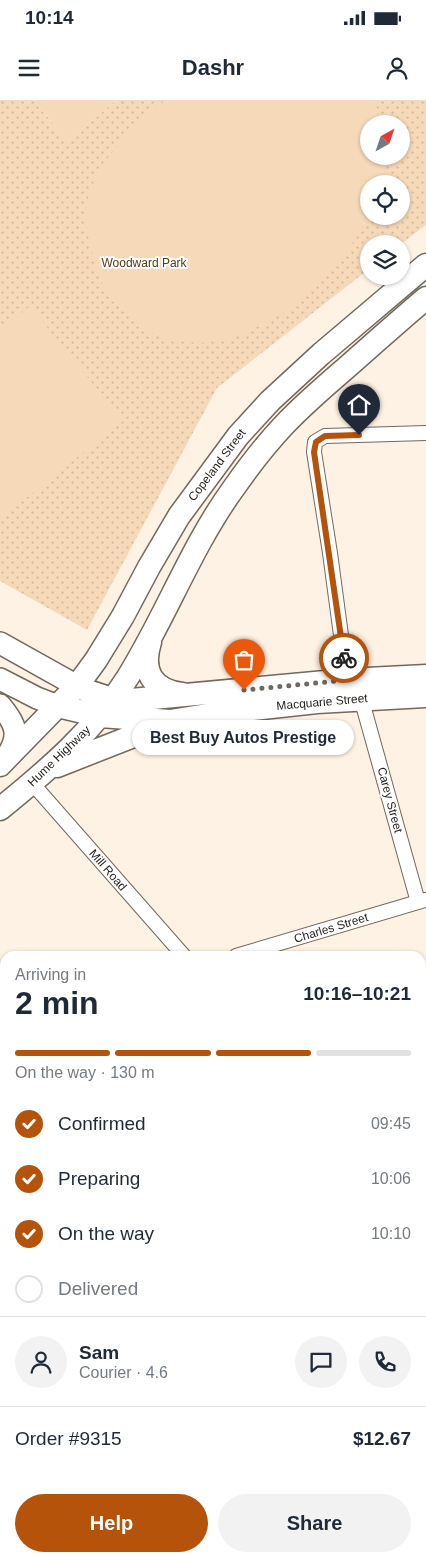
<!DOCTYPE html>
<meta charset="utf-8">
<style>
:root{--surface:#fff;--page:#f2f2f3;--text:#1f2937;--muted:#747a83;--line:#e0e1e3;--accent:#b45309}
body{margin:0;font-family:Arial,sans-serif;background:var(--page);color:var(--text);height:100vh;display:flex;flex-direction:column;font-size:19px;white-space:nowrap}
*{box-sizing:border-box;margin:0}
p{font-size:16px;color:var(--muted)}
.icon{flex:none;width:28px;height:28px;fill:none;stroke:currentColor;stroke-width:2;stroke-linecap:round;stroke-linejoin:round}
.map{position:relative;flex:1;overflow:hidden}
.drawer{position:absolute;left:0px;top:851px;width:426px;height:611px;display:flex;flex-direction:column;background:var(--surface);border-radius:15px 15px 0 0;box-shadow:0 1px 4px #0004}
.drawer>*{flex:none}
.needle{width:32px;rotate:40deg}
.fabs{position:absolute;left:360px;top:15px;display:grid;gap:10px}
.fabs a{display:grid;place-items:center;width:50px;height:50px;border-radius:50%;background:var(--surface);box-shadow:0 1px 4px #0004;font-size:25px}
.pin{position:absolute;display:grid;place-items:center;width:42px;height:42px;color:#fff;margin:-51px -21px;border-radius:50% 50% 50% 0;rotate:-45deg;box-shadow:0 0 5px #0007}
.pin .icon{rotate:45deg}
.courier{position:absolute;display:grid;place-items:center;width:50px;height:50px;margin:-25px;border:4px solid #b45309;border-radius:50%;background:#fff;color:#222;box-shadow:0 1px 6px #0007}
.bubble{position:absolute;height:35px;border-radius:18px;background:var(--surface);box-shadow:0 1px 4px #0004;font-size:16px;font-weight:800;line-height:35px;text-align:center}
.overview em{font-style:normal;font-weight:800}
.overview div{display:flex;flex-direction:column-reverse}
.overview{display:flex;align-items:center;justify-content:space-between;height:85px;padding:0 15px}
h1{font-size:32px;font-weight:800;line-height:38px}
.bar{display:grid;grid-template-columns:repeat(4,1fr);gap:8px 5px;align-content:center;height:60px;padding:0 15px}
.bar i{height:6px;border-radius:4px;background:var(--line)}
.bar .current{background:var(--accent)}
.bar p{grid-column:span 4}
.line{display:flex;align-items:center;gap:12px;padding:0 15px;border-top:1px solid var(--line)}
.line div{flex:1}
.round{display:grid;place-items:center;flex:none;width:52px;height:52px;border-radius:26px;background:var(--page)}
ol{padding:0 15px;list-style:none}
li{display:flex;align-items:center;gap:15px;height:55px}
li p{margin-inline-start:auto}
li .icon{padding:5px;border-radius:50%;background:var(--accent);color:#fff;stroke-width:4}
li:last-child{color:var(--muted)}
li i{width:28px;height:28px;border:2px solid var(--line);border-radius:50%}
.cta{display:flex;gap:10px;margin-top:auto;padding:10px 15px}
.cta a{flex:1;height:58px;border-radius:30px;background:var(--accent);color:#fff;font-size:20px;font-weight:800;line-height:58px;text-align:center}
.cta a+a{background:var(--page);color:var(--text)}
.status{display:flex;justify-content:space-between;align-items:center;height:35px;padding:0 25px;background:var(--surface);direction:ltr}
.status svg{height:14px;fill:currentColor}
header{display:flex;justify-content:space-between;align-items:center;height:65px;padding:0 15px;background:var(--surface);font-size:22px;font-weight:800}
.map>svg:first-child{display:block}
.grass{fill:url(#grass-dots);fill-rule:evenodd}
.pitch{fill:#f5d9b9}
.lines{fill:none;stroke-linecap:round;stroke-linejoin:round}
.minor-casing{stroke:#72685c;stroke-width:16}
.primary-casing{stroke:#72685c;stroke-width:24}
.trunk-casing{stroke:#72685c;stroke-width:25}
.minor{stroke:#fff;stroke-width:14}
.primary{stroke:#fff;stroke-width:21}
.trunk{stroke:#fff;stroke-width:22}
.done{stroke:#6f6860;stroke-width:5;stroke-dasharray:0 9}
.route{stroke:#b45309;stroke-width:6}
.labels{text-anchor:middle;stroke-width:4;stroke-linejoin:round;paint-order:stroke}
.park-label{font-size:12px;fill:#583a12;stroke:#fff}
.street-label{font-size:12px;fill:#221d19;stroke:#fff}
</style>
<div class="status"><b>10:14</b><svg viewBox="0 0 49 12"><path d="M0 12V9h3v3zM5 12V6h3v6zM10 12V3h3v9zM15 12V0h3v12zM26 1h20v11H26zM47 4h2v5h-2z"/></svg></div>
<header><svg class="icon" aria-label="menu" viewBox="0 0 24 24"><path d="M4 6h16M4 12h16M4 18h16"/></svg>Dashr<svg class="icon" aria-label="person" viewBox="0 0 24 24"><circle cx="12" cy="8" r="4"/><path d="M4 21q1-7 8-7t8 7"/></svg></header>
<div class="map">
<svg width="426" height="1462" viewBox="0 0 426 1462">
<defs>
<pattern id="grass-dots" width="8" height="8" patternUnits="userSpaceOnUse" patternTransform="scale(1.25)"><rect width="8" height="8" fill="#f5d9b9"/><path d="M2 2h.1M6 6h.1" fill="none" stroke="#d2ba9e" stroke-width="1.8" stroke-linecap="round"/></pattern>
</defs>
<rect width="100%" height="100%" fill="#fef2e4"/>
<!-- grass -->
<path class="grass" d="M0,0h33l35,41 48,-41h310v125l-25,19h-32v25l-152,119 -130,242 -87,-49zM369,24h32v32h-32zM369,84h32v32h-32z
M0,1255l5,6v50l-5,4z"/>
<!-- pitch -->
<path class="pitch" d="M33,0h83l-48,41z
M166,0h207l8,17 2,7h-14v32h19l-5,28h-14v32h1l-3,7 -24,33 -56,55 -25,14 -31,14 -31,4 -32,-3 -23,-10 -34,-32 -12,-21 -9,-32 -5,-26 4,-27 13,-27 34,-42z
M30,206l93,115 -123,98v-189z"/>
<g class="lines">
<defs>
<path id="minor" d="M347,580l-17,-127 -16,-101 1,-10 10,-6 101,-3
M361,598l57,204
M32,683l152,173
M236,856l189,-56
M0,1014l5,-5
M421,1058l5,-1
M421,1123l5,5
M0,1227l5,6
M421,1312l5,-2
M196,1458l4,4
M116,1462l4,-4"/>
<path id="primary" d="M0,543l77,43
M0,579l37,19 21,8
M0,605c17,20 21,31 5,54"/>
<path id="trunk" d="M150,542c-9,29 2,48 32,52
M77,586c18,9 34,14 54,14l216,-20 79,-4
M58,606l42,10 70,5 56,-9 91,-10 109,-6
M0,665l77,-79 19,-26 27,-44 26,-49 30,-51 59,-80 32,-35 51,-47 105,-89
M57,666l107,-42
M0,709c48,-39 95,-79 128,-132 38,-61 63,-130 105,-188 16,-23 33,-45 52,-65 19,-20 40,-38 61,-56 27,-24 53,-47 80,-70"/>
</defs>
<!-- minor casing -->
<use href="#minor" class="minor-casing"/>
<!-- primary casing -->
<use href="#primary" class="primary-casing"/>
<!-- trunk casing -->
<use href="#trunk" class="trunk-casing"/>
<!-- minor -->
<use href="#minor" class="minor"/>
<!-- primary -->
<use href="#primary" class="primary"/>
<!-- trunk -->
<use href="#trunk" class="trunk"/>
</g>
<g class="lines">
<!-- done -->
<path class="done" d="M244,590l103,-10 -3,-22"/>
<!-- route -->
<path class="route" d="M344,558l-30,-206 2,-10 9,-6 34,-1"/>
</g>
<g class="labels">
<!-- park labels -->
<g class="park-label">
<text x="144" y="167">Woodward Park</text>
</g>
<!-- street labels -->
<g class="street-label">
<text transform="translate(217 365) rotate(-53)" y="4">Copeland Street</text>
<text transform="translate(322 602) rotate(-5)" y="4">Macquarie Street</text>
<text transform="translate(59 656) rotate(-44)" y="4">Hume Highway</text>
<text transform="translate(390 700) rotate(75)" y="4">Carey Street</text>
<text transform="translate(108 770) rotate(49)" y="4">Mill Road</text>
<text transform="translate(331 828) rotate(-17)" y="4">Charles Street</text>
</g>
</g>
</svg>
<div class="fabs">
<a><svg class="needle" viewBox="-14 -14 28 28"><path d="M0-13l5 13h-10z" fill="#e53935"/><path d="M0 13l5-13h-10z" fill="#747a83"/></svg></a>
<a><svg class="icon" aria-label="locate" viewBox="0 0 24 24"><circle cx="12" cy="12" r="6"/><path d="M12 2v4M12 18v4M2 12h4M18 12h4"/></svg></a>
<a><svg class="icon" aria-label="layers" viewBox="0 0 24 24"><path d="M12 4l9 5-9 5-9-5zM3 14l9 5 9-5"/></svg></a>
</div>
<div class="pin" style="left:244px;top:590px;background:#ea580c"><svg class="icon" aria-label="bag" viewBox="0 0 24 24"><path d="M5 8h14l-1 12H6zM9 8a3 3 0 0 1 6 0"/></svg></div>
<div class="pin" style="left:359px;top:335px;background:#1f2937"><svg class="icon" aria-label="home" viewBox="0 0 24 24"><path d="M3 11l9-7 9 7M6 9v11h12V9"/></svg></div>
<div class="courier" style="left:344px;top:558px"><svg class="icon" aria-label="bike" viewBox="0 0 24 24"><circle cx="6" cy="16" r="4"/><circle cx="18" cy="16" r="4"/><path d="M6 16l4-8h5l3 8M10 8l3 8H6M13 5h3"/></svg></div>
<div class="bubble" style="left:132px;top:620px;width:222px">Best Buy Autos Prestige</div>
<section class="drawer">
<div class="overview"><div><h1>2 min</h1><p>Arriving in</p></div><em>10:16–10:21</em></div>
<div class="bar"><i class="current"></i><i class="current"></i><i class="current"></i><i></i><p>On the way · 130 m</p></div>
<ol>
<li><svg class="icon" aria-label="check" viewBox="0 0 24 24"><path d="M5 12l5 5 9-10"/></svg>Confirmed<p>09:45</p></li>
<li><svg class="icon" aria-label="check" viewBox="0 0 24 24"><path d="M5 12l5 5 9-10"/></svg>Preparing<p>10:06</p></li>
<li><svg class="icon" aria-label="check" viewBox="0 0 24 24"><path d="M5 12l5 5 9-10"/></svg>On the way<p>10:10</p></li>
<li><i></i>Delivered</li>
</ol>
<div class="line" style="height:90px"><a class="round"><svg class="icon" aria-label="person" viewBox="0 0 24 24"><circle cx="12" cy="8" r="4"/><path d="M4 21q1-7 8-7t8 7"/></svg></a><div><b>Sam</b><p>Courier · 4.6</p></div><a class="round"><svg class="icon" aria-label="chat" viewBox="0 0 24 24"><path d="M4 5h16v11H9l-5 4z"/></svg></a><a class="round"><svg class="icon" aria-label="phone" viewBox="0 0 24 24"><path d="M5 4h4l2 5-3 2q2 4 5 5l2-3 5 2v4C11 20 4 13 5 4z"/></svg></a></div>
<div class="line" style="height:65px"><div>Order #9315</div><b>$12.67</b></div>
<div class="cta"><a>Help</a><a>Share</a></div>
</section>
</div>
